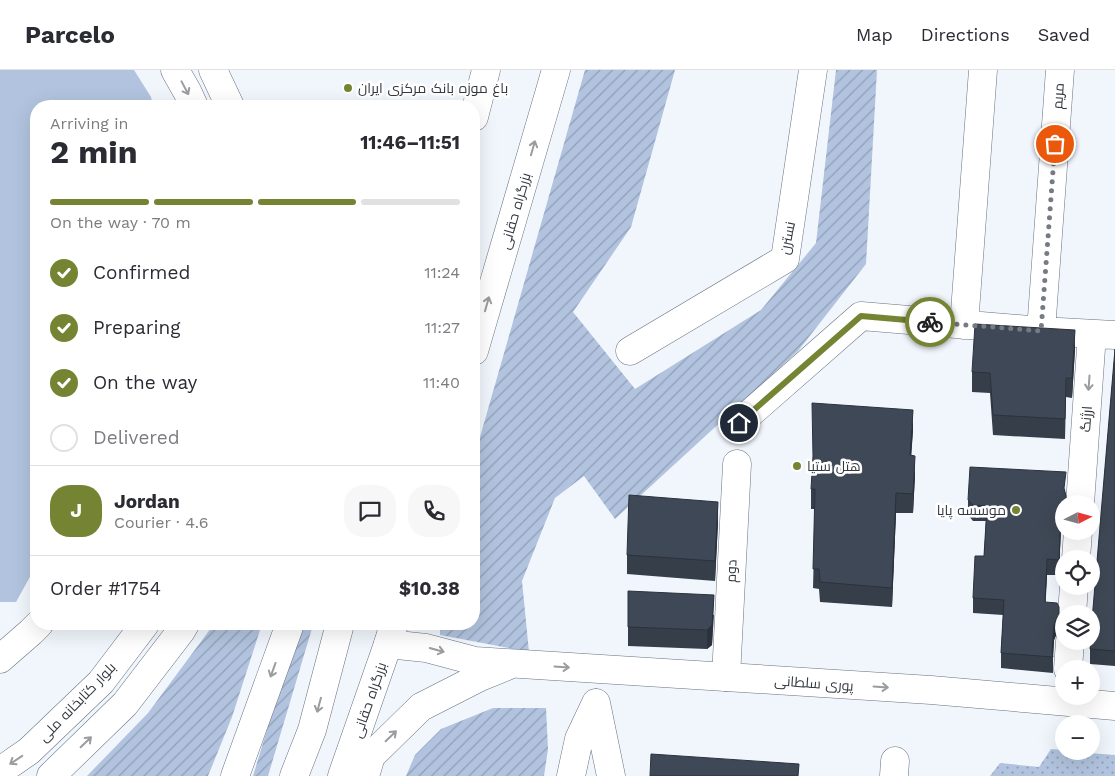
<!DOCTYPE html>
<meta charset="utf-8">
<style>
:root{--surface:#fff;--page:#f7f7f7;--text:#2b2b33;--muted:#7c7c81;--line:#e1e1e2;--accent:#758433}
body{margin:0;font-family:"Work Sans",Cairo,sans-serif;background:var(--page);color:var(--text);height:100vh;display:flex;flex-direction:column;font-size:19px;white-space:nowrap}
*{box-sizing:border-box;margin:0}
p{font-size:16px;color:var(--muted)}
.icon{flex:none;width:28px;height:28px;fill:none;stroke:currentColor;stroke-width:2;stroke-linecap:round;stroke-linejoin:round}
.map{position:relative;flex:1;overflow:hidden}
.sheet{position:absolute;left:30px;top:30px;width:450px;height:530px;display:flex;flex-direction:column;background:var(--surface);border-radius:20px;box-shadow:0 5px 20px #0002}
.sheet>*{flex:none}
.needle{width:32px;rotate:84deg}
.fabs{position:absolute;left:1055px;top:425px;display:grid;gap:10px}
.fabs a{display:grid;place-items:center;width:45px;height:45px;border-radius:50%;background:var(--surface);box-shadow:0 5px 20px #0002;font-size:25px}
.pin{position:absolute;display:grid;place-items:center;width:42px;height:42px;color:#fff;margin:-21px;border:2px solid #fff;border-radius:50%;box-shadow:0 1px 5px #0007}
.courier{position:absolute;display:grid;place-items:center;width:50px;height:50px;margin:-25px;border:4px solid #758433;border-radius:50%;background:#fff;color:#222;box-shadow:0 1px 6px #0007}
.overview em{font-style:normal;font-weight:700}
.overview div{display:flex;flex-direction:column-reverse}
.overview{display:flex;align-items:center;justify-content:space-between;height:85px;padding:0 20px}
h1{font-size:32px;font-weight:700;line-height:38px}
.bar{display:grid;grid-template-columns:repeat(4,1fr);gap:8px 5px;align-content:center;height:60px;padding:0 20px}
.bar i{height:6px;border-radius:4px;background:var(--line)}
.bar .selected{background:var(--accent)}
.bar p{grid-column:span 4}
.line{display:flex;align-items:center;gap:12px;padding:0 20px;border-top:1px solid var(--line)}
.line div{flex:1}
.round{display:grid;place-items:center;flex:none;width:52px;height:52px;border-radius:20px;background:var(--page)}
ol{padding:0 20px;list-style:none}
li{display:flex;align-items:center;gap:15px;height:55px}
li p{margin-inline-start:auto}
li .icon{padding:5px;border-radius:50%;background:var(--accent);color:#fff;stroke-width:4}
li:last-child{color:var(--muted)}
li i{width:28px;height:28px;border:2px solid var(--line);border-radius:50%}
header{display:flex;align-items:center;gap:30px;box-sizing:border-box;height:70px;padding:0 25px;background:var(--surface);border-bottom:1px solid var(--line)}
header strong{font-size:24px}
nav{display:flex;gap:28px;margin-inline-start:auto;font-size:18px}
.map>svg:first-child{display:block}
.grass{fill:url(#grass-dots)}
.park{fill:#b1c3de}
.garden{fill:url(#garden-furrows)}
.lines{fill:none;stroke-linecap:round;stroke-linejoin:round}
.minor-casing{stroke:#687281;stroke-width:29}
.major-casing{stroke:#687281;stroke-width:29}
.highway-casing{stroke:#687281;stroke-width:29}
.minor{stroke:#fff;stroke-width:28}
.major{stroke:#fff;stroke-width:28}
.highway{stroke:#fff;stroke-width:28}
.wall{fill:#363e4a}
.shaded-wall{fill:#2c323c}
.building{fill:#3f4856;stroke:#2c323c}
.oneway{stroke:#9a9c9f}
.done{stroke:#767a82;stroke-width:5;stroke-dasharray:0 9}
.route{stroke:#758433;stroke-width:6}
.poi-dot{fill:#758433;stroke:#fff;stroke-width:2}
.labels{text-anchor:middle;stroke-width:5;stroke-linejoin:round;paint-order:stroke}
.poi-label{font-size:14px;fill:#34383f;stroke:#fff;text-anchor:start}
.street-label{font-size:14px;fill:#34383f;stroke:#fff}
</style>
<header>
<strong>Parcelo</strong>
<nav><a>Map</a><a>Directions</a><a>Saved</a></nav>
</header>
<div class="map">
<svg width="1115" height="706" viewBox="0 0 1115 706">
<defs>
<pattern id="grass-dots" width="8" height="8" patternUnits="userSpaceOnUse" patternTransform="scale(1.25)"><rect width="8" height="8" fill="#b1c3de"/><path d="M2 2h.1M6 6h.1" fill="none" stroke="#919fb5" stroke-width="1.8" stroke-linecap="round"/></pattern>
<pattern id="garden-furrows" width="10" height="10" patternUnits="userSpaceOnUse" patternTransform="scale(1.25)"><rect width="10" height="10" fill="#b1c3de"/><path d="M-1 1l2-2M0 10L10 0M9 11l2-2" fill="none" stroke="#919fb5"/></pattern>
</defs>
<rect width="100%" height="100%" fill="#f1f6fd"/>
<!-- grass -->
<path class="grass" d="M1051,679l13,1v1l51,4v21h-125l10,-13 39,4z"/>
<!-- park -->
<path class="park" d="M0,0h134l17,27 2,9h-117v460l-20,36h-16z"/>
<!-- garden -->
<path class="garden" d="M585,0h90l-44,157 -58,85 62,77 126,-79 55,-67 20,-173h41l-11,194 -68,87 -183,168 -31,-43 -29,22 -33,83 7,71 -89,-17v-11h34v-166z
M214,554h48l-30,93 -24,59h-121l61,-63z
M299,554l14,1 -45,151h-15z
M493,638h53l2,41 -4,27h-138l9,-21 26,-26z"/>
<g class="lines">
<defs>
<path id="minor" d="M175,0l13,23 6,13
M213,0l17,36
M964,255l19,-255
M1041,261l19,-261
M630,281l155,-92 28,-189
M739,353l122,-107 180,15 74,4
M1080,434l12,-170
M1076,489l2,-28
M1072,544l2,-28
M0,589l31,-27 8,-8
M1068,599l2,-28
M726,607l11,-213
M596,633l15,73
M0,701l29,-20 72,-69 44,-58
M51,706l74,-72 56,-73 4,-7
M571,706l8,-37 17,-36
M894,706l1,-15"/>
<path id="major" d="M388,574l38,4 49,13 456,29 184,16
M235,706l55,-152
M365,706l6,-20 50,-49 59,-30 27,-11"/>
<path id="highway" d="M474,47l12,-47
M474,281l82,-281
M294,706l18,-46 28,-106
M342,706l46,-132 6,-20"/>
</defs>
<!-- minor casing -->
<use href="#minor" class="minor-casing"/>
<!-- major casing -->
<use href="#major" class="major-casing"/>
<!-- highway casing -->
<use href="#highway" class="highway-casing"/>
<!-- minor -->
<use href="#minor" class="minor"/>
<!-- major -->
<use href="#major" class="major"/>
<!-- highway -->
<use href="#highway" class="highway"/>
</g>
<!-- wall -->
<path class="wall" d="M1075,279l-3,49 -6,-1 -1,42 -72,-4 -3,-42 -18,-1v-20z
M1115,279v317l-25,-2v-15z
M913,360l-2,25 4,20 -2,38h-17l-4,94 -72,-5 -1,-13 -6,-1 2,-79h-4v-20z
M1065,421l1,13h-2v21h-3l-2,50h-12l-2,27 14,28 -2,3 -3,7 -1,17v16l-52,-5v-15l2,-38 -30,-2v-15l11,-42 2,-35h-13l-5,-6v-15z
M718,452l-3,59 -88,-7v-19z
M628,521l86,24 -2,30 -5,4 -79,-3z"/>
<!-- shaded-wall -->
<path class="shaded-wall" d="M1075,260v19l-3,49v-20z
M913,340v20l-3,45v-20z
M915,386v19l-2,38v-19z
M896,423v20l-4,94v-19z
M718,432v20l-3,59v-20z
M1061,440v15l-2,50v-15z
M1047,489v16l-2,42v-15z
M714,525l-2,50 -5,4v-19z
M1059,537v23l-2,3 -3,7 -1,17h-1l2,-32z"/>
<!-- building -->
<path class="building" d="M975,254l100,6 -3,48h-6l-1,41 -72,-4 -3,-42 -18,-1z
M1115,279v302l-25,-2 1,-8v-9z
M812,333l101,7 -3,45 5,1 -2,38 -17,-1 -4,95 -72,-6 -1,-13h-6l2,-80h-4l2,-33z
M970,397l96,5 -2,16 2,8v8h-2v6h-3l-2,50 -12,-1 -2,43 12,1 2,4v8l-2,2 -3,8 -2,28 1,4 -52,-4 3,-53 -31,-2 2,-42h9l3,-50 -14,-1 -5,-5z
M629,425l89,7 -3,59 -88,-6z
M628,521l86,4 -2,30 -5,5 -79,-3z
M651,684l148,10 -1,12h-148z"/>
<!-- one-way arrows -->
<defs><path id="oneway-shaft" d="M-6 0H5M1.5-3L5.5 0L1.5 3" fill="none" stroke-width="1.6" stroke-linecap="round" stroke-linejoin="round" transform="scale(1.25)"/></defs>
<g class="oneway">
<use href="#oneway-shaft" transform="translate(185 18) rotate(62)"/>
<use href="#oneway-shaft" transform="translate(533 78) rotate(-74)"/>
<use href="#oneway-shaft" transform="translate(487 234) rotate(-74)"/>
<use href="#oneway-shaft" transform="translate(1089 313) rotate(94)"/>
<use href="#oneway-shaft" transform="translate(437 580) rotate(16)"/>
<use href="#oneway-shaft" transform="translate(562 597) rotate(4)"/>
<use href="#oneway-shaft" transform="translate(273 600) rotate(110)"/>
<use href="#oneway-shaft" transform="translate(881 617) rotate(4)"/>
<use href="#oneway-shaft" transform="translate(319 635) rotate(105)"/>
<use href="#oneway-shaft" transform="translate(391 666) rotate(-44)"/>
<use href="#oneway-shaft" transform="translate(86 672) rotate(-44)"/>
<use href="#oneway-shaft" transform="translate(16 690) rotate(146)"/>
</g>
<g class="lines">
<!-- done -->
<path class="done" d="M930,252l111,9 14,-187"/>
<!-- route -->
<path class="route" d="M739,353l122,-107 69,6"/>
</g>
<!-- markers -->
<g class="poi-dot">
<circle cx="348" cy="18" r="5"/>
<circle cx="797" cy="396" r="5"/>
<circle cx="1016" cy="440" r="5"/>
</g>
<g class="labels">
<!-- poi labels -->
<g class="poi-label">
<text x="358" y="23">باغ موزه بانک مرکزی ایران</text>
<text x="807" y="401">هتل ستیا</text>
<text x="1006" y="445" text-anchor="end">موسسه پایا</text>
</g>
<!-- street labels -->
<g class="street-label">
<text transform="translate(1058 26) rotate(-86)" y="5">مریم</text>
<text transform="translate(515 141) rotate(-74)" y="5">بزرگراه حقانی</text>
<text transform="translate(787 168) rotate(-79)" y="5">نسترن</text>
<text transform="translate(1086 349) rotate(-86)" y="5">ارژنگ</text>
<text transform="translate(731 501) rotate(-87)" y="5">دوم</text>
<text transform="translate(814 613) rotate(4)" y="5">پوری سلطانی</text>
<text transform="translate(369 630) rotate(-71)" y="5">بزرگراه حقانی</text>
<text transform="translate(77 632) rotate(-46)" y="5">بلوار کتابخانه ملی</text>
</g>
</g>
</svg>
<div class="fabs">
<a><svg class="needle" viewBox="-14 -14 28 28"><path d="M0-13l5 13h-10z" fill="#e53935"/><path d="M0 13l5-13h-10z" fill="#7c7c81"/></svg></a>
<a><svg class="icon" aria-label="locate" viewBox="0 0 24 24"><circle cx="12" cy="12" r="6"/><path d="M12 2v4M12 18v4M2 12h4M18 12h4"/></svg></a>
<a><svg class="icon" aria-label="layers" viewBox="0 0 24 24"><path d="M12 4l9 5-9 5-9-5zM3 14l9 5 9-5"/></svg></a>
<a>+</a>
<a>−</a>
</div>
<div class="pin" style="left:1055px;top:74px;background:#ea580c"><svg class="icon" aria-label="bag" viewBox="0 0 24 24"><path d="M5 8h14l-1 12H6zM9 8a3 3 0 0 1 6 0"/></svg></div>
<div class="pin" style="left:739px;top:353px;background:#1f2937"><svg class="icon" aria-label="home" viewBox="0 0 24 24"><path d="M3 11l9-7 9 7M6 9v11h12V9"/></svg></div>
<div class="courier" style="left:930px;top:252px"><svg class="icon" aria-label="bike" viewBox="0 0 24 24"><circle cx="6" cy="16" r="4"/><circle cx="18" cy="16" r="4"/><path d="M6 16l4-8h5l3 8M10 8l3 8H6M13 5h3"/></svg></div>
<section class="sheet">
<div class="overview"><div><h1>2 min</h1><p>Arriving in</p></div><em>11:46–11:51</em></div>
<div class="bar"><i class="selected"></i><i class="selected"></i><i class="selected"></i><i></i><p>On the way · 70 m</p></div>
<ol>
<li><svg class="icon" aria-label="check" viewBox="0 0 24 24"><path d="M5 12l5 5 9-10"/></svg>Confirmed<p>11:24</p></li>
<li><svg class="icon" aria-label="check" viewBox="0 0 24 24"><path d="M5 12l5 5 9-10"/></svg>Preparing<p>11:27</p></li>
<li><svg class="icon" aria-label="check" viewBox="0 0 24 24"><path d="M5 12l5 5 9-10"/></svg>On the way<p>11:40</p></li>
<li><i></i>Delivered</li>
</ol>
<div class="line" style="height:90px"><b class="round" style="background:var(--accent);color:#fff">J</b><div><b>Jordan</b><p>Courier · 4.6</p></div><a class="round"><svg class="icon" aria-label="chat" viewBox="0 0 24 24"><path d="M4 5h16v11H9l-5 4z"/></svg></a><a class="round"><svg class="icon" aria-label="phone" viewBox="0 0 24 24"><path d="M5 4h4l2 5-3 2q2 4 5 5l2-3 5 2v4C11 20 4 13 5 4z"/></svg></a></div>
<div class="line" style="height:65px"><div>Order #1754</div><b>$10.38</b></div>
</section>
</div>
